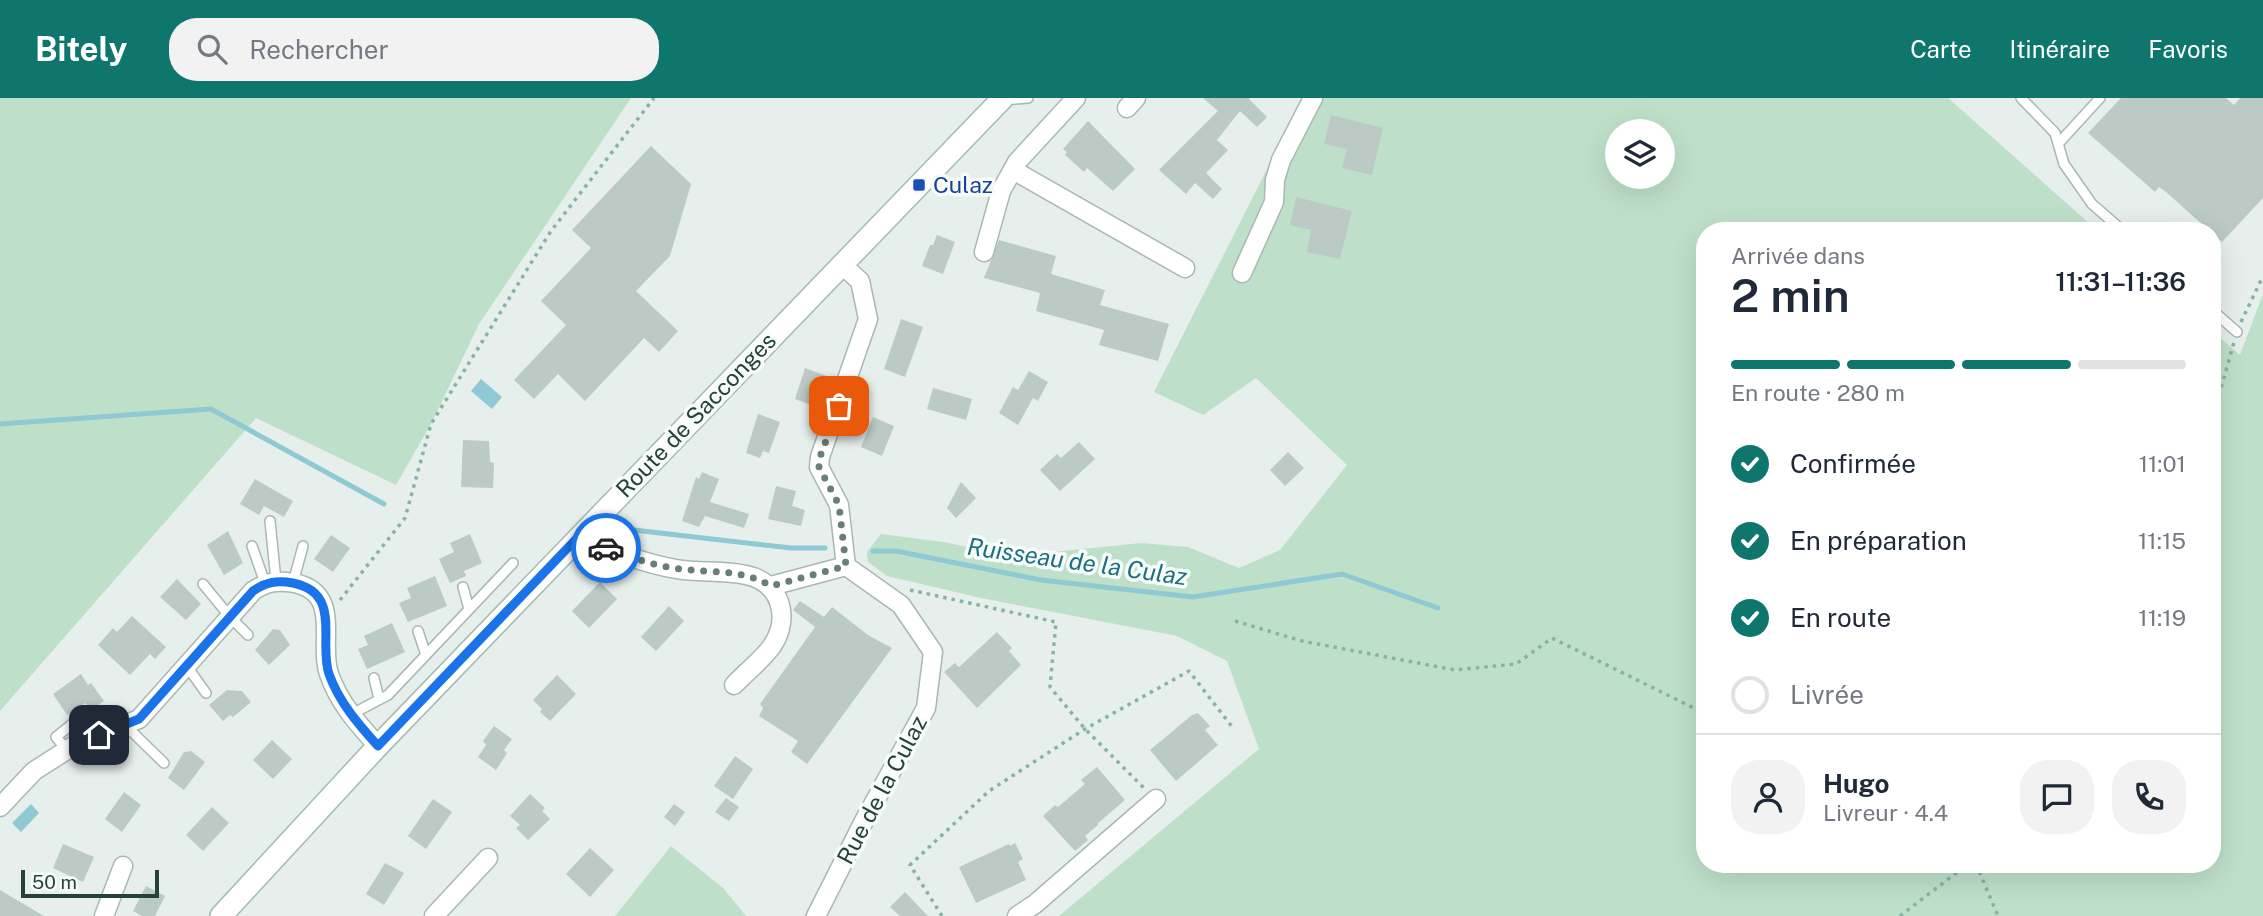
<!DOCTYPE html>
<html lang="fr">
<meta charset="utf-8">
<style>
:root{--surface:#fff;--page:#f2f2f3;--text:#1f2937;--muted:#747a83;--line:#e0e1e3;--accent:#0f766e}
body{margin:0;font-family:"Public Sans",sans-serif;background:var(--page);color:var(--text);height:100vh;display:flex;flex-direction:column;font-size:26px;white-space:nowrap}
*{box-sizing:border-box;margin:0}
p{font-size:23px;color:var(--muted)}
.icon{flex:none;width:38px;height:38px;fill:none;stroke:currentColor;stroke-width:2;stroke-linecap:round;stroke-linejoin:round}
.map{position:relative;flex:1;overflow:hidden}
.drawer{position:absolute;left:1696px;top:124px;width:525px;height:651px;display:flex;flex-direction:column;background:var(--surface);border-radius:28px;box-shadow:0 7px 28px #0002}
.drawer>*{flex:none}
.buttons{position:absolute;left:1605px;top:21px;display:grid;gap:14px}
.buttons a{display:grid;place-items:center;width:70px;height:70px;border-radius:50%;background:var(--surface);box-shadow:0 7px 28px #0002;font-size:35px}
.scale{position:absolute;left:21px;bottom:18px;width:138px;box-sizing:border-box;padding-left:7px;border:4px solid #24423a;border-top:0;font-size:19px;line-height:24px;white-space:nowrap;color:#24423a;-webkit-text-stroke:5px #f7fbf9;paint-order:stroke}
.pin{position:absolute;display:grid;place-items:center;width:60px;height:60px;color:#fff;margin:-30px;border-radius:14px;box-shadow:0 4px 10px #0006}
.courier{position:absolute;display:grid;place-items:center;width:70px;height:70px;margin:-35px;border:5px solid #1a73e8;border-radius:50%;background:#fff;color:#222;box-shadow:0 2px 9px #0007}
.headline em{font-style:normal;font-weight:600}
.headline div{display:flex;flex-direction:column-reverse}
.headline{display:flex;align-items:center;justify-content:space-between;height:119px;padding:0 35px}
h1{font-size:46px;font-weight:600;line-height:52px}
.bar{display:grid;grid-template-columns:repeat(4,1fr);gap:10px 7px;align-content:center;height:84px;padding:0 35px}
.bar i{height:9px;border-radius:5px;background:var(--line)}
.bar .selected{background:var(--accent)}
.bar p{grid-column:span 4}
.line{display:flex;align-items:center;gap:18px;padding:0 35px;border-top:2px solid var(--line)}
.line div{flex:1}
.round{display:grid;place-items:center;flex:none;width:74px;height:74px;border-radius:28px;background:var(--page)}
ol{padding:0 35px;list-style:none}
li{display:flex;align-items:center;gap:21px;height:77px}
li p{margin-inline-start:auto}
li .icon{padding:7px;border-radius:50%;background:var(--accent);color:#fff;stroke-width:4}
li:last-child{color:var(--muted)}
li i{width:38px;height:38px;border:4px solid var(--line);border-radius:50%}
header{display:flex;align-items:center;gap:42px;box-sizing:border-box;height:98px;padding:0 35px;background:var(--accent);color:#fff}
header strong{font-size:33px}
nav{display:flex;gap:38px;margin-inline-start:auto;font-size:24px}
.search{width:490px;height:63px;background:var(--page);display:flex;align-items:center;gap:18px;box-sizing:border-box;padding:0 24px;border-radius:28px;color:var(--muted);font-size:26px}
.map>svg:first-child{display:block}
.green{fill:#bfe0c8;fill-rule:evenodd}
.water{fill:#8ec9d4}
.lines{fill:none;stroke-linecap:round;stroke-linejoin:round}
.stream{stroke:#8ec9d4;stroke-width:5}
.building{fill:#bbcac4}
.lane-casing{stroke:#a8b8b2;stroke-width:12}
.street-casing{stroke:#a8b8b2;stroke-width:21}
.secondary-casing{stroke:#a4bbb3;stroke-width:24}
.path{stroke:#86b3a5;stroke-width:3.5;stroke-dasharray:3.5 5;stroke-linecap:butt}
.lane{stroke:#fff;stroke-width:9}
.street{stroke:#fff;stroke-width:18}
.secondary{stroke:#fff;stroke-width:21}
.done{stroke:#687f78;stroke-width:7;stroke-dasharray:0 12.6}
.route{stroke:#1a73e8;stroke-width:9}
.transit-dot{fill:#1a4fb4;stroke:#f7fbf9;stroke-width:2.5}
.labels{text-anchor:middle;stroke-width:7;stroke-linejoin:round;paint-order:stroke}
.transit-label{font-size:23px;fill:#164399;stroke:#f7fbf9;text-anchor:start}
.street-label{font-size:23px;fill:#24423a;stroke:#f7fbf9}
.water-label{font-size:24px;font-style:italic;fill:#1c6f80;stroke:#f7fbf9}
</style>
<header>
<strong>Bitely</strong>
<div class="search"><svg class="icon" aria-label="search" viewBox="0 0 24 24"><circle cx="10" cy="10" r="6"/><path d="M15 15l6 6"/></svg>Rechercher</div>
<nav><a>Carte</a><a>Itinéraire</a><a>Favoris</a></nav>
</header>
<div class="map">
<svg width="2263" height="818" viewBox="0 0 2263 818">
<rect width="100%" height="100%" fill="#e6efeb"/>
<!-- green -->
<path class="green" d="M0,0h631l-152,226 -48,100 -35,61 -140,-67 -256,293z
M1303,0h645l150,133h-394v633h508v-533l28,24 23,-61v622h-1204l200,-167 -32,-88 -50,-25 -196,-38 -94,-22 -19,-14 -1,-10 14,-18 62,8 70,14 128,-13 47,4 51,21 41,-18 67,-85 -91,-87 -53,37 -49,-23zM1617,33h45v46h-45z
M671,748l52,42 23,28h-131z"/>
<!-- water -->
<path class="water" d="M481,281l21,18 -10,12 -21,-18z
M31,706l8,9 -18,19 -9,-9z"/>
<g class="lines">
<!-- stream -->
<path class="stream" d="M0,326l211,-15 173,95
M625,431l166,19h34
M873,453h23l145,29 152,17 149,-23 96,34"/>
</g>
<!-- building -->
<path class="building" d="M1203,0h47l-1,1 18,18 -10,10 -17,-16 -23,29 11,10 -22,23 16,16 -9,10 -18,-16 -9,11 -27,-24 59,-59z
M2121,0h105l8,7 6,-7h23v100l-41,44 -56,-50 -7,-5 -4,5 -67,-59z
M1331,17l52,13 -11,47 -30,-7 5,-19 -23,-5z
M1088,23l47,48 -22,22 -26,-23 -3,4 -19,-17 2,-3 -4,-3z
M651,48l40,38 -21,72 -34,35 42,40 -19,21 -15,-14 -59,63 -27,-27 -24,25 -20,-19 52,-55 -25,-24 50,-53 -19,-18z
M1296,99l56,14 -12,48 -33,-7 4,-22 -21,-5z
M937,137l18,7 -12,32 -21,-8 8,-21h3z
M999,142l57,16 -5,18 54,16 -5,15 69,19 -11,37 -59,-16 5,-15 -68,-19 4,-18 -56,-15z
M901,221l22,8 -18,50 -21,-8z
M805,270l22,8 -11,31 -21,-8z
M1029,273l19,11 -10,19 -5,-3 -15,27 -19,-12 14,-26 5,3z
M933,290l39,11 -6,21 -39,-11z
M758,316l22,8 -11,31 -6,-2 -3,7 -14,-5z
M873,319l21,9 -12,30 -21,-9z
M463,342l26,1 1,21 4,1 -1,25 -32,-1z
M1079,344l16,17 -35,32 -20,-21 17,-16 4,4z
M1288,354l16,16 -19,18 -15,-16z
M702,374l17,7 -9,23 39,12 -5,14 -39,-12 -6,11 -17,-6 14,-44 3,2z
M255,381l38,22 -9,16 -20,-11 -5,9 -19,-11z
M961,384l15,16 -20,20 -9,-10z
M776,388l20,5 -4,15 13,4 -4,16 -33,-7z
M228,433l15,32 -19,12 -17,-30z
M470,436l12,29 -18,8 2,5 -16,7 -11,-24 15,-7 -4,-9z
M331,437l19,13 -17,24 -19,-13z
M435,478l12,30 -39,16 -9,-19 12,-5 -4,-10z
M177,481l24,25 -15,16 -26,-23z
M600,484l17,17 -28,29 -17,-17z
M800,503l24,16 8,-10 36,28 24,13 -85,116 -16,-12 7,-11 -39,-25 4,-8 -3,-4 55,-77 -22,-17z
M669,508l15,15 -28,30 -15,-14z
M132,518l34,31 -11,12 -5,-5 -20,21 -32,-30 15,-17 4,4z
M392,525l13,29 -38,17 -9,-20 10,-4 -4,-9z
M273,531l7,1 10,15 -21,20 -14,-15z
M997,534l15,16 -3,3 12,14 -44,43 -33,-36 11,-9 4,4z
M81,576l7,11 3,-2 13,18 -12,8 -7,-6 -18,12 -14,-21z
M557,577l19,19 -26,27 -10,-9 2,-3 -9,-9z
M227,592l15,1 9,11 -18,15 -3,-2 -7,6 -14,-16z
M1198,615l12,13 -5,4 13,15 -42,36 -26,-31 42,-35z
M494,628l18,13 -8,11 3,3 -11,17 -18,-13 8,-12 -3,-4z
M272,642l20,19 -19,20 -20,-19z
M191,653l14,11 -21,28 -16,-12 16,-26z
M735,658l18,13 -20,30 -19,-13z
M1097,669l28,33 -28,24 1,1 -13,11 3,4 -13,11 -32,-35 12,-11 3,2 27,-23 -4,-4z
M124,694l17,13 -19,27 -17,-13z
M530,696l15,14 -3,3 8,8 -22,21 -12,-12 4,-3 -10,-9z
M726,700l13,9 -10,14 -14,-9z
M433,701l19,13 -26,37 -18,-13z
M674,706l11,8 -10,14 -11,-9z
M212,709l17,16 -26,28 -17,-16z
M1015,745l8,16 -5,3 8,18 -50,23 -17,-36 50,-23 1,2z
M63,746l31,13 -11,25 -30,-14z
M590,750l24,22 -24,27 -24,-23z
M385,765l19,10 -20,32 -18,-11z
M146,788l19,10 -10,20h-13l-9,-5z
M0,792l44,26h-44z
M905,794l23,24h-28l-10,-9z"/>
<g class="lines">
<defs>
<path id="lane" d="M2021,0l34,35 9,31 28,40 31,27
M1003,2l25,-2
M2058,46l42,-46
M2212,212l25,22
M270,423l6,60
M252,448l13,37
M293,485l10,-37
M203,486l27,33 18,18
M463,489l6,22
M418,533l8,24
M186,567l20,28
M374,580l5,21
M350,617l38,-20 125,-132
M125,627l39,38
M67,652l-11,-13 30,-24"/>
<path id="street" d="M1127,10l9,-10
M1013,72l172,98
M984,154l17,-61 16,-29 59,-64
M842,167l18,16 8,38 -48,138 -1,10 20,38 7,61
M1242,175l32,-71 1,-22 6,-20 32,-62
M580,437c31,16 62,28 96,34 23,4 47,1 70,6 35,7 45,43 26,71 -10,14 -26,26 -38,39
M771,488l75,-20 55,39 32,47 -7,56 -62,113 -48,95
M0,709l34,-36 39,-25 66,-27 114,-128c13,-9 24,-11 41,-8 49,10 24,59 35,91 10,29 29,50 49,72
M104,818l19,-50
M434,818l54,-58
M1017,818l18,-12 121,-105"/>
<path id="secondary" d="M221,818l157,-170 625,-648"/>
</defs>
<!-- lane casing -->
<use href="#lane" class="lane-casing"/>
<!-- street casing -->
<use href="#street" class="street-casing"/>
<!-- secondary casing -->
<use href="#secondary" class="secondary-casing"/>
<!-- path -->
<path class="path" d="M2241,224l22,-46
M2212,322l22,-78
M910,492l146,32 -6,65 35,42 59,59
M340,502l65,-82 26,-94 120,-193 103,-133
M1235,523l67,20 153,29 61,-6 36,-26 152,75
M1976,766l22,52
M942,818l-32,-51 79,-74 96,-62 104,-58 44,57
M1900,818l68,-52"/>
<!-- lane -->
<use href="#lane" class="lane"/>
<!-- street -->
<use href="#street" class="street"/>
<!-- secondary -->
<use href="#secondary" class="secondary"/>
</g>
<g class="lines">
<!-- done -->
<path class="done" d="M606,450c24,9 48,18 74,21 32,4 62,0 91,17l75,-20 -7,-61 -20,-38 1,-10 19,-51"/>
<!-- route -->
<path class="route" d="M99,637l40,-16 114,-128c13,-9 24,-11 40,-8 50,10 25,59 36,91 10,28 29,50 49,72l202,-211 26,13"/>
</g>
<!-- markers -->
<rect class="transit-dot" x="912" y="80" width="14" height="14" rx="3.5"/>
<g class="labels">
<!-- transit labels -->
<g class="transit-label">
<text x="933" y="95">Culaz</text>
</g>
<!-- street labels -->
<g class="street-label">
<text transform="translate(696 317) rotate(-46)" y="8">Route de Sacconges</text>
<text transform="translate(882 692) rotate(-62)" y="8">Rue de la Culaz</text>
</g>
<!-- water labels -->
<g class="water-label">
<text transform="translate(1077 464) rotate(8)" y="8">Ruisseau de la Culaz</text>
</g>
</g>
</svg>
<div class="buttons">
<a><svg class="icon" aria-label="layers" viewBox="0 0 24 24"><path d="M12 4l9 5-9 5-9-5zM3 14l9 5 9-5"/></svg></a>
</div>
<div class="scale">50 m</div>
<div class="pin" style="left:839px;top:308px;background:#ea580c"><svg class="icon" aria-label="bag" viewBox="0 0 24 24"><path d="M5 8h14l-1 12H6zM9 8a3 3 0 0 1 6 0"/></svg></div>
<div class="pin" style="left:99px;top:637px;background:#1f2937"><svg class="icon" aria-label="home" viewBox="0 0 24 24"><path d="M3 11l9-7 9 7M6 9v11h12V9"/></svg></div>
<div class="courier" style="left:606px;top:450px"><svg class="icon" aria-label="car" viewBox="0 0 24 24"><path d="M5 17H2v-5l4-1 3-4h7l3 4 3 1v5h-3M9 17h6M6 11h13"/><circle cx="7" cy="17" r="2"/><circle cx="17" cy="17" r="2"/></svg></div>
<section class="drawer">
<div class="headline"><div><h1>2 min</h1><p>Arrivée dans</p></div><em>11:31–11:36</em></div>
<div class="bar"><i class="selected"></i><i class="selected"></i><i class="selected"></i><i></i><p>En route · 280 m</p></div>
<ol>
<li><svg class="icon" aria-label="check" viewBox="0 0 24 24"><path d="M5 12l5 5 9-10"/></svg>Confirmée<p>11:01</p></li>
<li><svg class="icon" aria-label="check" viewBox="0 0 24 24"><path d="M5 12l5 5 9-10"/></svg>En préparation<p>11:15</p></li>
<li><svg class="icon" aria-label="check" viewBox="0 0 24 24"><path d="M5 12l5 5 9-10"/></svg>En route<p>11:19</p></li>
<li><i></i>Livrée</li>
</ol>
<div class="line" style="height:126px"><a class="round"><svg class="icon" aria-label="person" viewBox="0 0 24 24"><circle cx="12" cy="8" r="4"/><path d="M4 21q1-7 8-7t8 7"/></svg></a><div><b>Hugo</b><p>Livreur · 4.4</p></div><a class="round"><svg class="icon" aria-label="chat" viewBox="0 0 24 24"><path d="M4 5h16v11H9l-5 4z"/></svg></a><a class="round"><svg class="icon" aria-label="phone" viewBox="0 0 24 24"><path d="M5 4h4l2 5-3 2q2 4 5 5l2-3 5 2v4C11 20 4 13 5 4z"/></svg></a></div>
</section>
</div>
